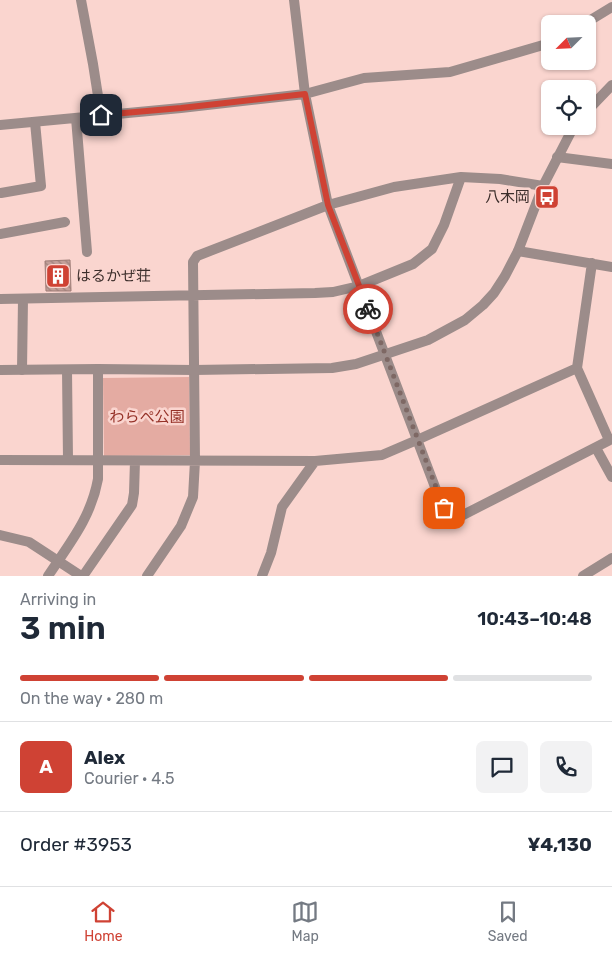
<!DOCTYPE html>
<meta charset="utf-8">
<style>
:root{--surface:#fff;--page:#f2f2f3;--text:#1f2937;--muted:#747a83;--line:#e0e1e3;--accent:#cf4234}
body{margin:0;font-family:Rubik,"Noto Sans JP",sans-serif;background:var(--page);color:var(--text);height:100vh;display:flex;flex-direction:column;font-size:19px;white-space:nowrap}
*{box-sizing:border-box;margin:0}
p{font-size:16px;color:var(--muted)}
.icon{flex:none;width:28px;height:28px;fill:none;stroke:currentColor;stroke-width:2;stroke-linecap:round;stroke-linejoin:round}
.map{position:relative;height:576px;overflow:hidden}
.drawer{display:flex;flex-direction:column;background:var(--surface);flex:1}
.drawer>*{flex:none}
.needle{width:32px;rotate:246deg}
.buttons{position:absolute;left:541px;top:15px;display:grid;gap:10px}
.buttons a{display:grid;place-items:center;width:55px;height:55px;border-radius:8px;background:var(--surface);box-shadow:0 1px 4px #0004;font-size:25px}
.pin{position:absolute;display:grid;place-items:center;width:42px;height:42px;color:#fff;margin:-21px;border-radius:10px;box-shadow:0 2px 8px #0006}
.courier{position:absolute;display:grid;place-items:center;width:50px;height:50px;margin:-25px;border:4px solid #cf4234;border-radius:50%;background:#fff;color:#222;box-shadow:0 1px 6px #0007}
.overview em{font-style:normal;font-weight:600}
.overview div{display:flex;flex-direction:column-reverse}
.overview{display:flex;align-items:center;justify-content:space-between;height:85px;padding:0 20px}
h1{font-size:32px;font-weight:600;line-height:38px}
.bar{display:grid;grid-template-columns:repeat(4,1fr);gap:8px 5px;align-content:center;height:60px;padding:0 20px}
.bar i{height:6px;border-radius:4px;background:var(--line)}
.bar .current{background:var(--accent)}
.bar p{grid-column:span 4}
.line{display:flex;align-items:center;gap:12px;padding:0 20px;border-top:1px solid var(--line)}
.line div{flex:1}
.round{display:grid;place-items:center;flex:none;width:52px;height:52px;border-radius:8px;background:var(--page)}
.tabs{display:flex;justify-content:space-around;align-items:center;height:70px;border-top:1px solid var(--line);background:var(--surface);font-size:14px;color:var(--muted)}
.tabs a{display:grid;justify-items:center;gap:2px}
.tabs .current{color:var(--accent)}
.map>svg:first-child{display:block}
.green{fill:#e4aba2}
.building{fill:url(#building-back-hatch);stroke:#9c7b75}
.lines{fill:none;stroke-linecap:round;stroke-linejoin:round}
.minor{stroke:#9c8c8a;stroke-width:10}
.tertiary{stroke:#9c8c8a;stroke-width:10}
.done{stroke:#7e6864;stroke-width:5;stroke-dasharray:0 9}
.route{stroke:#cf4234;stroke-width:6}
.labels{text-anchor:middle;stroke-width:5;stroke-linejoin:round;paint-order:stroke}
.poi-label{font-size:15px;fill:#3c2e2b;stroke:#fad5cf;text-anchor:end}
.park-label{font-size:15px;fill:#953127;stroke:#fad5cf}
</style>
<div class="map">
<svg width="612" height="576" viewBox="0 0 612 576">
<defs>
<pattern id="building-back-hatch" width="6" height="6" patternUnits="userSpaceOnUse" patternTransform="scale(1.25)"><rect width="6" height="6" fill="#c3a09a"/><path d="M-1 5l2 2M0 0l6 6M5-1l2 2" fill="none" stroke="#a0837e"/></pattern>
</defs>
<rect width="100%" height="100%" fill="#fad5cf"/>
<!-- green -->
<path class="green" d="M189,377l1,78 -86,1 -1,-78z"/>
<!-- building -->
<path class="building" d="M70,260l1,31h-25l-1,-30z"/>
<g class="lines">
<!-- minor -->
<path class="minor" d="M81,0l12,64 8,51
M294,0l11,94 23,111 115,303 20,7 149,-76
M584,24l28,-17
M76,118l11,134
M0,125l181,-17 124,-14 59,-16 86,-6 100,-29
M557,157l55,7
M1,193l40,-7 -6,-64
M0,234l65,-12
M518,251l94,16
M592,263l-15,105 32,72
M0,299l315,-6 18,-1 26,-6 54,-22 19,-15 12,-24 17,-48
M22,370l1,-71
M67,370l1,90
M596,448l16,29
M0,460l315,1 67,-6 35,-15 160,-72
M0,535l29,7 52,34
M83,576l49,-71 2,-12 1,-32
M147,576l34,-50 12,-29 2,-36 -2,-199 4,-6 131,-51 66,-18 67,-10 39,2 43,7
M262,576l9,-23 11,-46 33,-46
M583,576l29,-18"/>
<!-- tertiary -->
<path class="tertiary" d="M588,110l24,-25
M0,370l98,-1 96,1 138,-2 24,-4 72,-24 37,-20 18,-15 11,-12 11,-17 13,-25 25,-65 31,-60
M48,576c21,-32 43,-58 50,-97v-110"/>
</g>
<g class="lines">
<!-- done -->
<path class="done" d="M368,309l76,199"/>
<!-- route -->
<path class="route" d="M101,115l80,-7 124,-14 23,111 40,104"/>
</g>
<!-- icons -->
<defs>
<symbol id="bus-square" viewBox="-11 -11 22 22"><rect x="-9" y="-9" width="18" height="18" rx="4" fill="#cf4234" stroke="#fad5cf"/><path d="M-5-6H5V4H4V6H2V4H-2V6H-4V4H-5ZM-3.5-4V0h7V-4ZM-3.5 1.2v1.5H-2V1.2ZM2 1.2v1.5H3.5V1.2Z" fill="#fff"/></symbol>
<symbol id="building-square" viewBox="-11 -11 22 22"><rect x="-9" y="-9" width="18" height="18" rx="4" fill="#cf4234" stroke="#fad5cf"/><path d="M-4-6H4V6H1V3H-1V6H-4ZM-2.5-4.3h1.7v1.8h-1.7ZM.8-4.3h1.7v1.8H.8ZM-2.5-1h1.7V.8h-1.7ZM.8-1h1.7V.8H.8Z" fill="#fff"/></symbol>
</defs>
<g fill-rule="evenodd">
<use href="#bus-square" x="533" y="183" width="28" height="28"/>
<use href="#building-square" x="44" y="262" width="28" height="28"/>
</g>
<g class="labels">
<!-- poi labels -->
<g class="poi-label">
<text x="530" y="202">八木岡</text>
<text x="76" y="281" text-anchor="start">はるかぜ荘</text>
</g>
<!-- park labels -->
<g class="park-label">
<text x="147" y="422">わらぺ公園</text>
</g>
</g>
</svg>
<div class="buttons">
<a><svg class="needle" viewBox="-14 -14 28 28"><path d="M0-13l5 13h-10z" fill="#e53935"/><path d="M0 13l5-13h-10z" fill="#747a83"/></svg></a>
<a><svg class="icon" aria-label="locate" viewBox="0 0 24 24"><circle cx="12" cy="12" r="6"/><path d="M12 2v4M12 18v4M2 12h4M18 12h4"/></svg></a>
</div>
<div class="pin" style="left:444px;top:508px;background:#ea580c"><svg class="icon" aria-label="bag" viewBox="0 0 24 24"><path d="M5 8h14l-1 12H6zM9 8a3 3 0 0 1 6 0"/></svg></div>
<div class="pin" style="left:101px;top:115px;background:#1f2937"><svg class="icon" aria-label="home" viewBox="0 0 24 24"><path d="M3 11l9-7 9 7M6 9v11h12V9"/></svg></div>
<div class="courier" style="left:368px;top:309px"><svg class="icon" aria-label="bike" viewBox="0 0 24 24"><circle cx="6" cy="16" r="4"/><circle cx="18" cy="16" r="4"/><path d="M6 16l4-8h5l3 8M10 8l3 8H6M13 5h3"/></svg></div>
</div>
<section class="drawer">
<div class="overview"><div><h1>3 min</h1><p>Arriving in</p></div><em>10:43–10:48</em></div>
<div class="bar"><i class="current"></i><i class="current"></i><i class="current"></i><i></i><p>On the way · 280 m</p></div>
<div class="line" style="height:90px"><b class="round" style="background:var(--accent);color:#fff">A</b><div><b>Alex</b><p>Courier · 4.5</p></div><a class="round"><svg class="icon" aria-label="chat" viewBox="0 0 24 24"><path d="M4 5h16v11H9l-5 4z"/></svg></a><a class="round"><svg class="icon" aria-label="phone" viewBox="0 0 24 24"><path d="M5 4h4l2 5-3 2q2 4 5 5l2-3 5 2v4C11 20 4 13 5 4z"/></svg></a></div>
<div class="line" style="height:65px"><div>Order #3953</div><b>¥4,130</b></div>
</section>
<nav class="tabs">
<a class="current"><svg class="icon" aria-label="home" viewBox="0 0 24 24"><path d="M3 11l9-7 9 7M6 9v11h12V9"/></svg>Home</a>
<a><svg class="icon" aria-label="map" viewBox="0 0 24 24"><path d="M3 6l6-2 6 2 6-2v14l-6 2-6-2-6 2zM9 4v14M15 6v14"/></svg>Map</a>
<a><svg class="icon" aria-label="saved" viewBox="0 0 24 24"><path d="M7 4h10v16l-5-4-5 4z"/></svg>Saved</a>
</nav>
